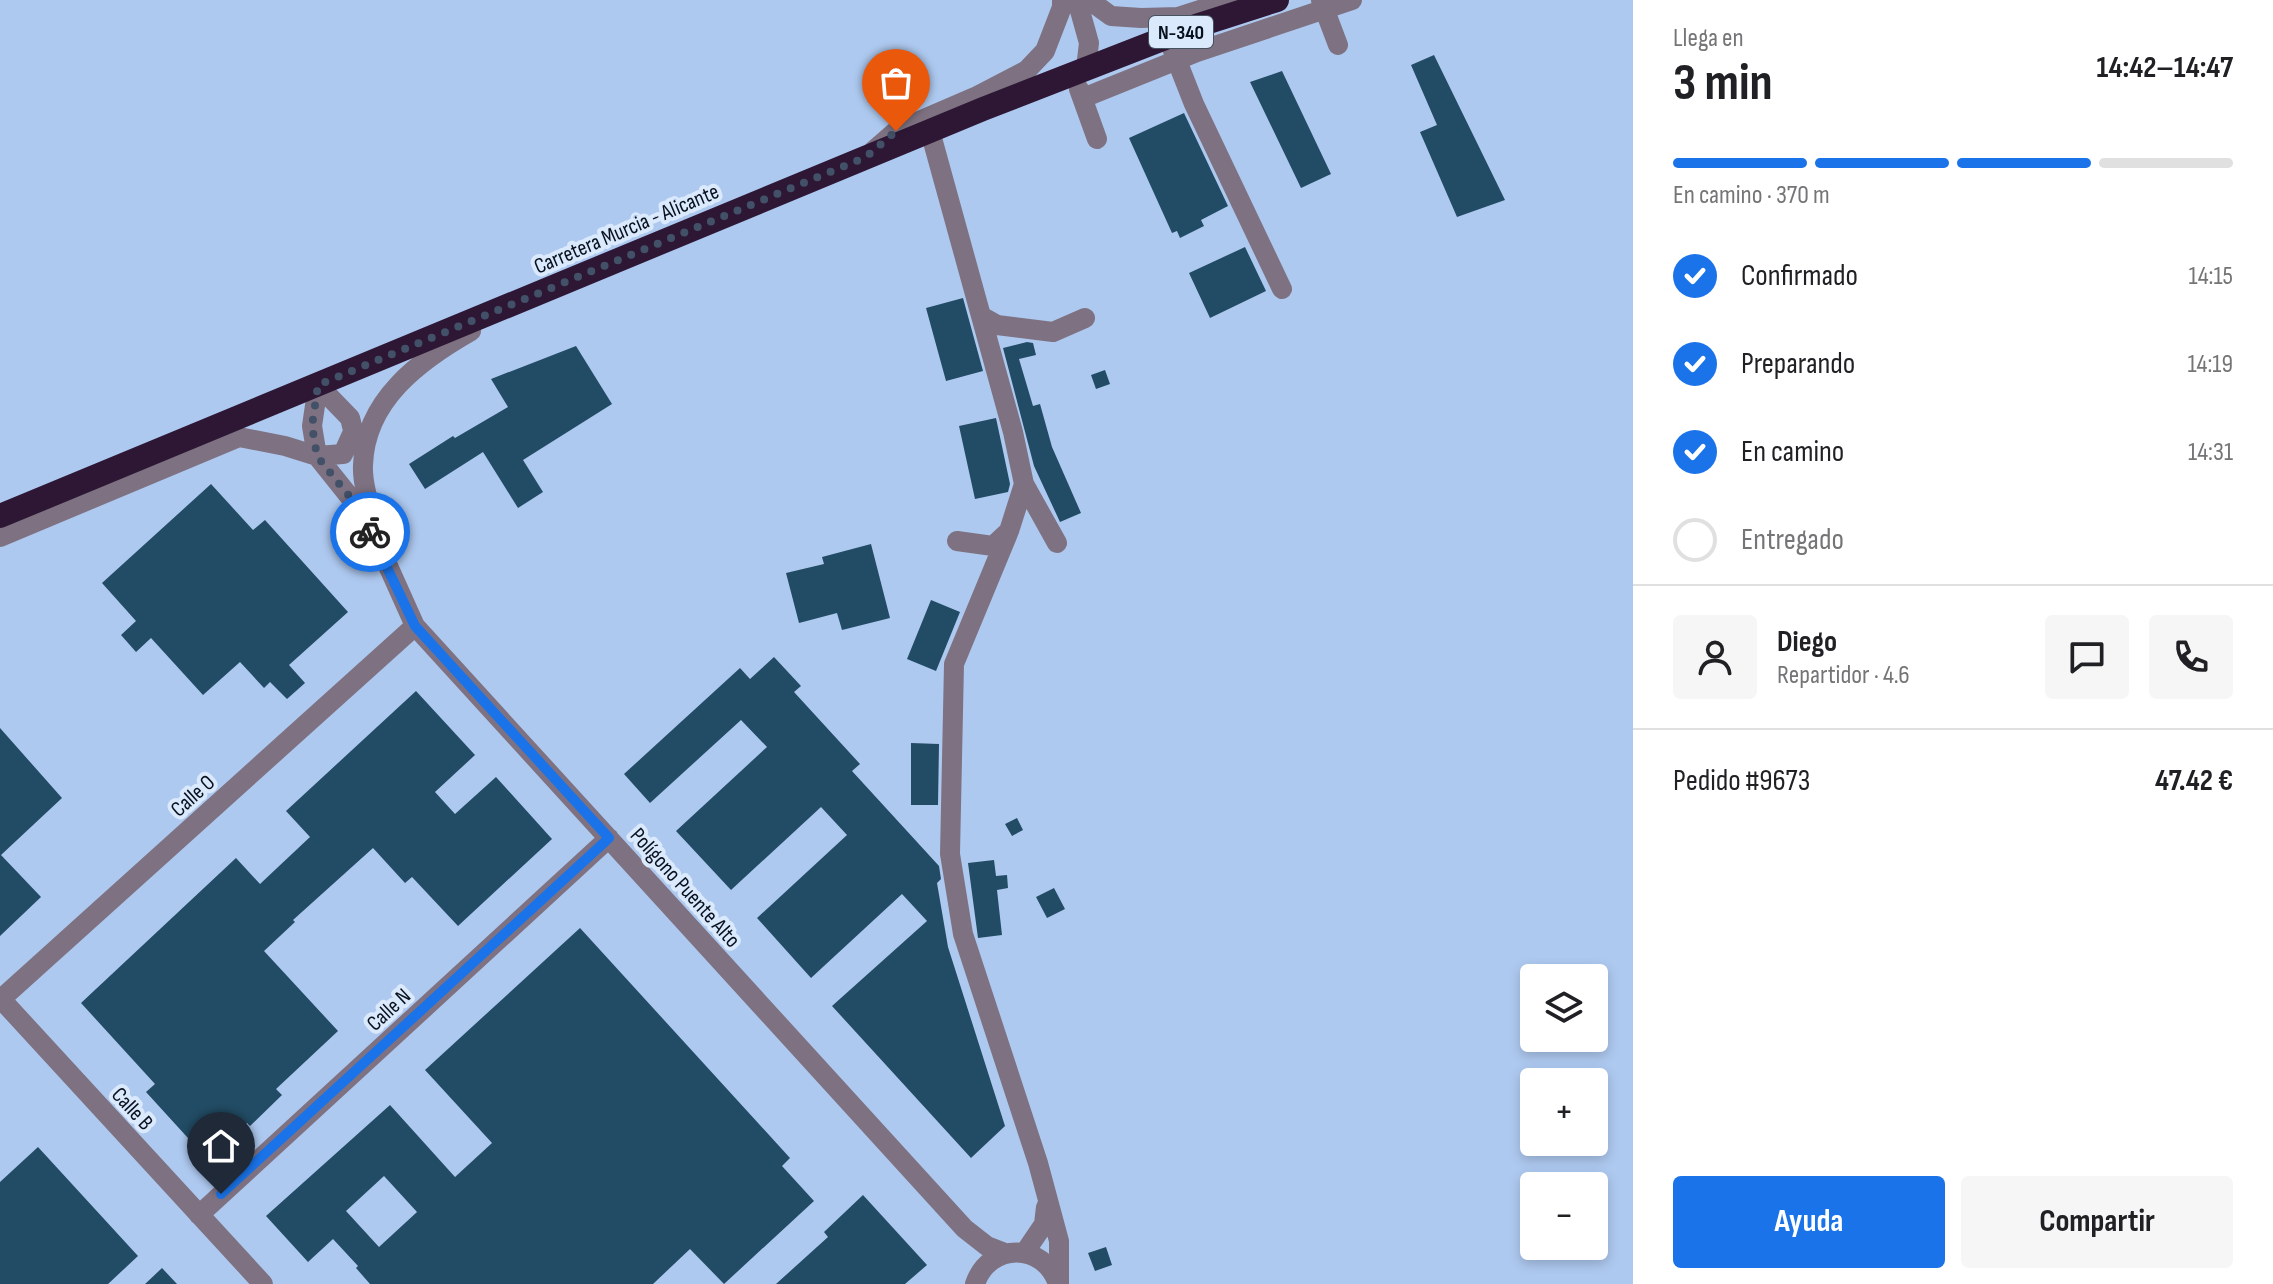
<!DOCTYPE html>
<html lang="es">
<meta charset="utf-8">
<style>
:root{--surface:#fff;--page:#f6f6f6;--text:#202124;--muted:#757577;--line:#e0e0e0;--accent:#1a73e8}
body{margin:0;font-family:"Sofia Sans Condensed",sans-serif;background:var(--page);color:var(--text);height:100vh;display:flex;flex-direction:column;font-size:30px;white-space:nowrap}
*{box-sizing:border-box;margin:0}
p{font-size:26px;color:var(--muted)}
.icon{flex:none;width:44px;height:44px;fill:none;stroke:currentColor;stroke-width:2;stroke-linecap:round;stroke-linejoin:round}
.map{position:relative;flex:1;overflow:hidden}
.drawer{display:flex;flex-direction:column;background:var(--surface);width:640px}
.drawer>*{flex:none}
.tools{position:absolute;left:1520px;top:964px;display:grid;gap:16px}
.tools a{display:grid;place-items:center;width:88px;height:88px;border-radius:8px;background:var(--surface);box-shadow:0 4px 12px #0003;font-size:40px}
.pin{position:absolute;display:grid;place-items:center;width:68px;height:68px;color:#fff;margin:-82px -34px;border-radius:50% 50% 50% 0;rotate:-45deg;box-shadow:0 0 8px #0007}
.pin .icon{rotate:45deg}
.courier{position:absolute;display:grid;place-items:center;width:80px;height:80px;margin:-40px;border:6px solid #1a73e8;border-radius:50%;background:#fff;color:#222;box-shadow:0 2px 10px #0007}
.summary em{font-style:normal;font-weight:700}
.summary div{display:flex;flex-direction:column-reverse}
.summary{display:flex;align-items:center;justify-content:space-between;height:136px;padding:0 40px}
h1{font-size:52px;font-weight:700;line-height:60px}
.bar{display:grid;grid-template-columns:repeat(4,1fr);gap:12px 8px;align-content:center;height:96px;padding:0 40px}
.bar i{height:10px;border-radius:6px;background:var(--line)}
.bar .on{background:var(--accent)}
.bar p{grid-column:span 4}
.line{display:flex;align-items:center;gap:20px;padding:0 40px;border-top:2px solid var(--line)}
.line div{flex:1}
.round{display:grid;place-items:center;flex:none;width:84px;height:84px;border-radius:8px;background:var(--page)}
ol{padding:0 40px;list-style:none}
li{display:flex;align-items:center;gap:24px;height:88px}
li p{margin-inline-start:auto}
li .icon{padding:8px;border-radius:50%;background:var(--accent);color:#fff;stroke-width:4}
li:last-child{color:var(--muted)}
li i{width:44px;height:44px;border:4px solid var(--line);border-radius:50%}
.action{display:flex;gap:16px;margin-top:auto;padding:16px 40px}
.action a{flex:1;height:92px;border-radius:8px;background:var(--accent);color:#fff;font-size:32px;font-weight:700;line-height:92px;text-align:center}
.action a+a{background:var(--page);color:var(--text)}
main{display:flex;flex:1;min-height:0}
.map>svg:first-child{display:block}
.building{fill:#224c65;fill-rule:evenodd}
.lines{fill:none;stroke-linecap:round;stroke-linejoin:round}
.minor{stroke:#7e7282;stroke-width:20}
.highway{stroke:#2d1735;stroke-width:24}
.done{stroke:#425168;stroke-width:8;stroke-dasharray:0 14.4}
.route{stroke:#1a73e8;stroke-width:10}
.labels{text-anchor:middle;stroke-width:8;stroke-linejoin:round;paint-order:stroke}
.shield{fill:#dbe9fd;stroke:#475261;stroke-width:2}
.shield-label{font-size:20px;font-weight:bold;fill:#08111e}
.street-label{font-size:22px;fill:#08111e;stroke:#dbe9fd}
</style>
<main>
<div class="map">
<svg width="1633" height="1284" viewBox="0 0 1633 1284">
<rect width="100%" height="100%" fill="#aec9f0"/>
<!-- building -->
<path class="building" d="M1434,55l71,145 -48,17 -37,-85 17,-7 -26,-60z
M1282,71l49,103 -30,14 -51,-106z
M1184,113l44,93 -27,14 3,6 -24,12 -3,-7 -5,2 -43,-95z
M1245,247l21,44 -56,27 -21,-45z
M963,298l20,73 -37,10 -20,-73z
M1027,342l6,1 3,12 -17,4 14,47 7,-2 12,43 29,66 -21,9 -26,-56 -31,-118z
M576,346l36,58 -89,56 20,32 -25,16 -35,-56 -58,37 -16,-25 44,-28 2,2 53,-31 -17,-28z
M1105,370l5,14 -14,5 -5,-14z
M996,418l14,66 -2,8 -33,7 -16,-73z
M211,484l42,46 12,-10 83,92 -59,53 16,18 -18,16 -17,-17 -6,6 -24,-26 -37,33 -52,-57 -15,14 -15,-17 15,-14 -34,-38z
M871,544l19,74 -48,12 -5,-17 -38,10 -13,-50 38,-9 -2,-7z
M931,600l29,12 -24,59 -29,-12z
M774,657l27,29 -7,6 66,72 -8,7 87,95 2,13 -4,4 11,64 57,179 -34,32 -139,-152 95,-85 -25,-27 -91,84 -54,-60 90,-83 -26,-28 -90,83 -55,-59 91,-84 -26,-27 -91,83 -26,-29 116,-106 10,11z
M416,691l59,64 -40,37 20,22 41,-37 56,62 -94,87 -46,-49 -7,6 -32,-35 -80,72 2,2 -31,29 74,80 -62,58 6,6 -32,31 -3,-3 -39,37 -62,-68 9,-8 -74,-81 155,-145 24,26 50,-47 -24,-26z
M0,728l62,70 -61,57 40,42 -41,39z
M911,743l28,1 -1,61h-27z
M1017,818l6,12 -11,6 -7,-12z
M994,860l2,16 11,-1 1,13 -11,2 5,45 -24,3 -10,-75z
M1054,888l11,21 -18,9 -11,-21z
M580,928l210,230 -8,8 32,35 -90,83 -34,-35 -37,35h-283l-14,-16 2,-2 -25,-27 -25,23 -42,-46 124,-111 65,72 37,-34 -67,-73zM384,1176l33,36 -38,35 -33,-36z
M38,1147l100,109 -30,28h-108v-102z
M863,1195l64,70 -22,19h-129l52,-47 -4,-5z
M1106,1247l6,18 -17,6 -7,-18z
M162,1268l15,16h-32z"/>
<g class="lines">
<!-- minor -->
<path class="minor" d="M1077,0l12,43 -3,25
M1089,0l22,16 30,2 37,-1 53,-17
M1321,0l17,45
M1172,48l22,56 88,185
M1079,89l18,50
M1083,98l114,-46 155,-52
M930,131l83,301 11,52 -15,47 -55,133 -4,190 13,80 75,229 21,78v43
M873,151l23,-20 79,-34 52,-27 18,-19 17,-44v-7
M981,316l16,9 56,7 32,-14
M318,385l-6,41 5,30 26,-2 10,-22
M318,385l32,33 6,24
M1024,484l33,59
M376,526c-6,-19 -14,-42 -13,-61 2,-65 57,-105 108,-134
M0,537l239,-100 46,9 32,10 36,45 36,67 26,58 549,602 23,18 18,7
M957,541l36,5 16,-15
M199,1215l410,-377
M1025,1252l19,-28 2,-17
M263,1284l-262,-285 414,-373
M975,1284c14,-42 69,-42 83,0"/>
<!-- highway -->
<path class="highway" d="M0,516l983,-407 213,-83 81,-26"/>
</g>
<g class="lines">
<!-- done -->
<path class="done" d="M370,532l-17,-31 -36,-45 -5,-30 6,-41 548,-228 30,-26"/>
<!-- route -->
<path class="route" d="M221,1194l388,-356 -194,-212 -45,-94"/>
</g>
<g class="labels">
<!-- shield labels -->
<rect class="shield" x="1149" y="16" width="64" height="32" rx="6"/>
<g class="shield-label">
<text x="1181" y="39">N-340</text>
</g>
<!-- street labels -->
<g class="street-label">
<text transform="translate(626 228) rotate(-23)" y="8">Carretera Murcia - Alicante</text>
<text transform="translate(192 795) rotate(-42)" y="8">Calle O</text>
<text transform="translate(686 887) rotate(48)" y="8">Polígono Puente Alto</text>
<text transform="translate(388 1009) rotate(-43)" y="8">Calle N</text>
<text transform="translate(133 1108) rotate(47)" y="8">Calle B</text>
</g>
</g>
</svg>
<div class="tools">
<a><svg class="icon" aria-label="layers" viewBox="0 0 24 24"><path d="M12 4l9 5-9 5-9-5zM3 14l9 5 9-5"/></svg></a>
<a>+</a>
<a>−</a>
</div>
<div class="pin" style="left:896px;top:131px;background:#ea580c"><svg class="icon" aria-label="bag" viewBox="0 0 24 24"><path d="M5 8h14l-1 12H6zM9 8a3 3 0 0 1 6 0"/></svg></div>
<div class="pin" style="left:221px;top:1194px;background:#1f2937"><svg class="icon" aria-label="home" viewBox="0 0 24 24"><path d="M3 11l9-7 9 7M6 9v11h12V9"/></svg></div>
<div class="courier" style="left:370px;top:532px"><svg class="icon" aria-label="bike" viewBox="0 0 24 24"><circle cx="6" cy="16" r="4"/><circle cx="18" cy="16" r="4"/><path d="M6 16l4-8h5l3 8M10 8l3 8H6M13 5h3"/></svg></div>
</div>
<section class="drawer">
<div class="summary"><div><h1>3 min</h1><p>Llega en</p></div><em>14:42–14:47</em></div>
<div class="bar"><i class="on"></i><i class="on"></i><i class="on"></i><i></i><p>En camino · 370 m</p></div>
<ol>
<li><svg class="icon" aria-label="check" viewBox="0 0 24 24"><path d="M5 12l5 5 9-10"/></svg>Confirmado<p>14:15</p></li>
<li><svg class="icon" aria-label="check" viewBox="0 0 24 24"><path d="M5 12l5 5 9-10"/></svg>Preparando<p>14:19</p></li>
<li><svg class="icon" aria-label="check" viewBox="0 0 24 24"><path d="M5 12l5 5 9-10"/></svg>En camino<p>14:31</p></li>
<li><i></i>Entregado</li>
</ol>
<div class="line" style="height:144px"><a class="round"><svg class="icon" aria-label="person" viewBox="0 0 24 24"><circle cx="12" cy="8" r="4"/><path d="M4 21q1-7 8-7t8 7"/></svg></a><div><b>Diego</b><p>Repartidor · 4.6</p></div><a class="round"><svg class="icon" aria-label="chat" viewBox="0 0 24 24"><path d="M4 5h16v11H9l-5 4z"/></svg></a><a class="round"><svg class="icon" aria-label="phone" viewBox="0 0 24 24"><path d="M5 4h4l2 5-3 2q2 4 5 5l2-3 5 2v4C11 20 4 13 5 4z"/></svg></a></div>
<div class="line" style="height:104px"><div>Pedido #9673</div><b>47.42 €</b></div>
<div class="action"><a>Ayuda</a><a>Compartir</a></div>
</section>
</main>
